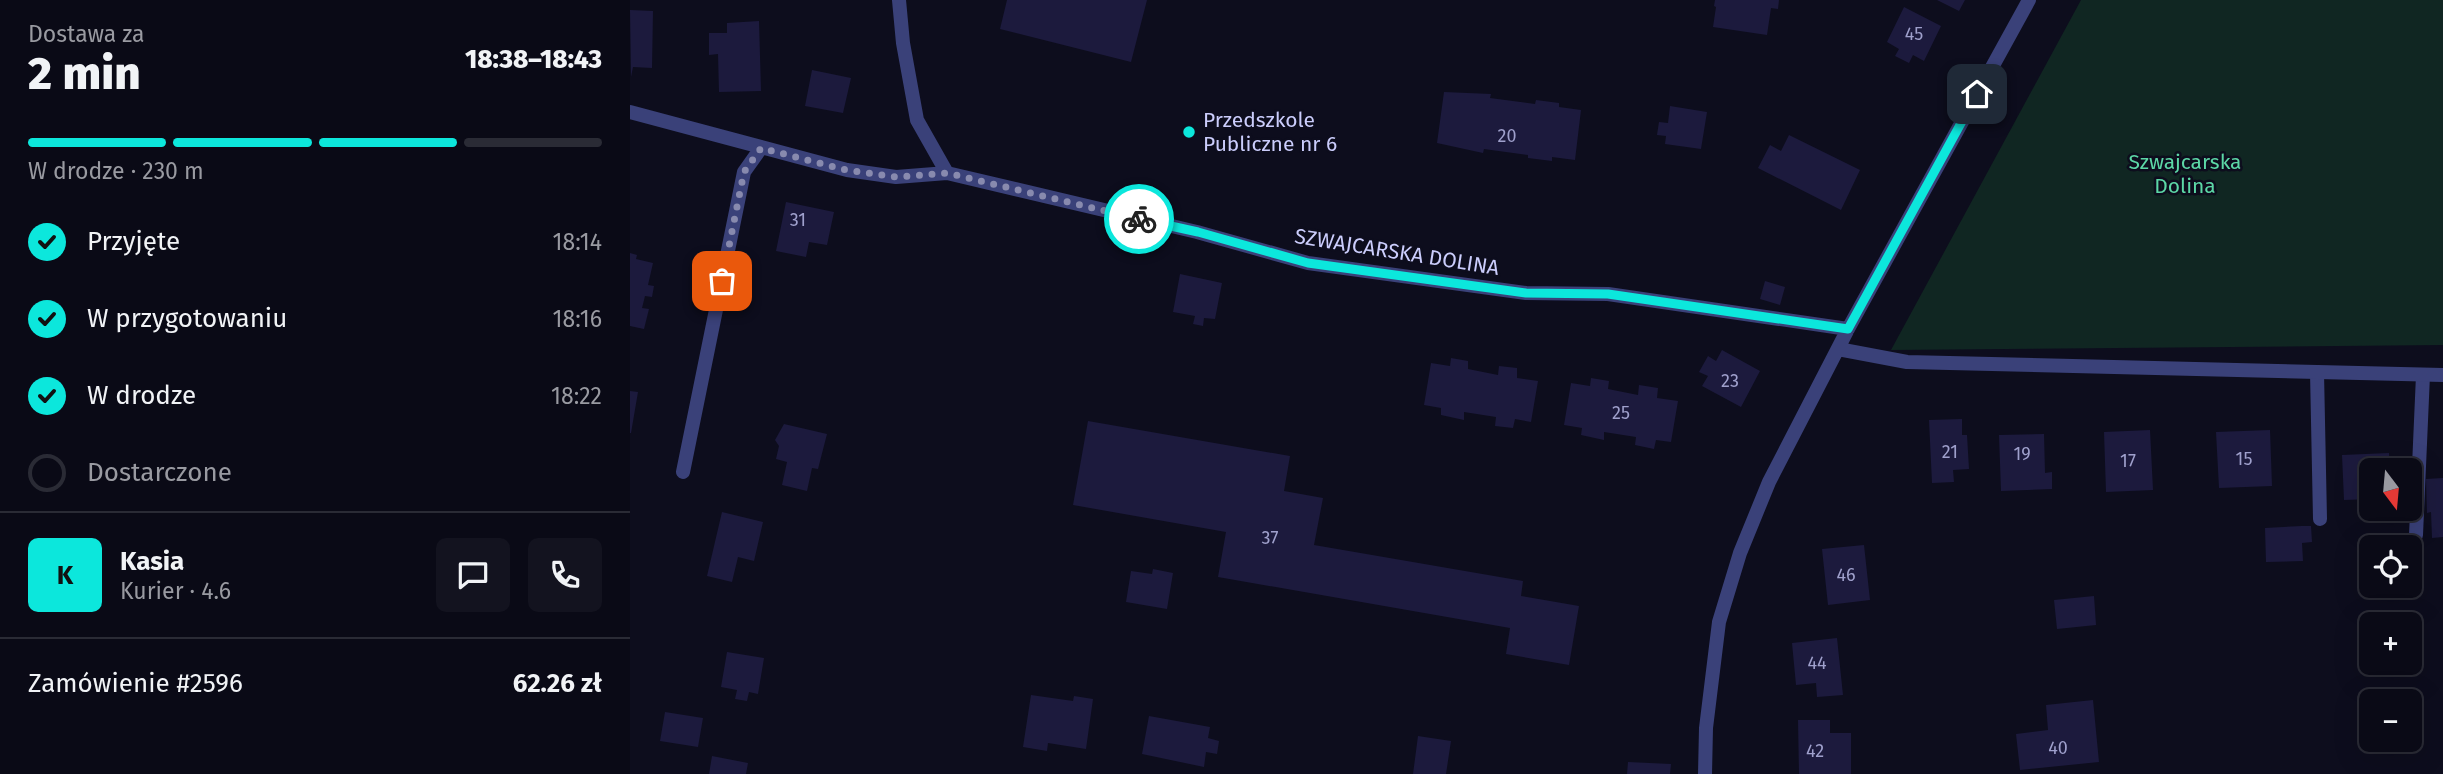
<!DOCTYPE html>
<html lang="pl">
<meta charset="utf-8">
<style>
:root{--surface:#0a0a16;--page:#13131f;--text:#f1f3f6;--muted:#999aa1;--line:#2a2b35;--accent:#0ce7dc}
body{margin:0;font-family:"Fira Sans",sans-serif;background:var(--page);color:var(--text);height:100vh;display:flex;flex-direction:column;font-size:26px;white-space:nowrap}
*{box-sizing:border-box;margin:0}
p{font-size:23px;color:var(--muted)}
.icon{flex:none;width:38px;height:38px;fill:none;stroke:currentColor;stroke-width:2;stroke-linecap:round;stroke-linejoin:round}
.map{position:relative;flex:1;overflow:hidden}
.details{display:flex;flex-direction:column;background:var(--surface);width:630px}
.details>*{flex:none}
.needle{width:46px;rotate:164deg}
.tools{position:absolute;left:1729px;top:458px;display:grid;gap:14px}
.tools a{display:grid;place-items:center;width:63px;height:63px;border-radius:10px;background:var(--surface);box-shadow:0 7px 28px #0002,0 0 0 2px var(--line);font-size:35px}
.pin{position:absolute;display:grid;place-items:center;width:60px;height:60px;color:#fff;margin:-30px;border-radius:14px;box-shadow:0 4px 10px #0006}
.courier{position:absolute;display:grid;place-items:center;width:70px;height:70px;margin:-35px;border:5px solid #0ce7dc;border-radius:50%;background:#fff;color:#222;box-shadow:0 2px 9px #0007}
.summary em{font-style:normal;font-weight:800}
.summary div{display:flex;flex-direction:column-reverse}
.summary{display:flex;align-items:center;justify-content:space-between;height:119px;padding:0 28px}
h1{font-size:46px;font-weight:800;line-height:52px}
.bar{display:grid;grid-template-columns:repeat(4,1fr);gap:10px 7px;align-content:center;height:84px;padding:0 28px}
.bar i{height:9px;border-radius:5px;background:var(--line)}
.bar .current{background:var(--accent)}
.bar p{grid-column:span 4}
.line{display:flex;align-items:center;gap:18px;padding:0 28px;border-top:2px solid var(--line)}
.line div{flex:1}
.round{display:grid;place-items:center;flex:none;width:74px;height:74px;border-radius:10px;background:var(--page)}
ol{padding:0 28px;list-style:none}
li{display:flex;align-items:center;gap:21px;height:77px}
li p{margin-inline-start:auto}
li .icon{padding:7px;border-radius:50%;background:var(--accent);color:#111;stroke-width:4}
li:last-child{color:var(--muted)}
li i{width:38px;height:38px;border:4px solid var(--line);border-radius:50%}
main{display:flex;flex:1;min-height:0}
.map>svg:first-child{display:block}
.green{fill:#102622}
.building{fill:#1c1a3d}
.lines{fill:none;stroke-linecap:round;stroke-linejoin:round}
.lane{stroke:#3a4179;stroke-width:14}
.street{stroke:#3a4179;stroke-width:14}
.done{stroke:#888aae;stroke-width:7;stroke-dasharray:0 12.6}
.route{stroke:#0ce7dc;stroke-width:9}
.poi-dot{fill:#0ce7dc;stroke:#0d0d1d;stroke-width:2.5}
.labels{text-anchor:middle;stroke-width:5;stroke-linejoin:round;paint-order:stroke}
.number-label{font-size:18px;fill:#9fa0cc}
.poi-label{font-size:21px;fill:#cbcdfc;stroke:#0d0d1d;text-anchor:start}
.park-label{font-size:21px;fill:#5cd7a6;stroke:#0d0d1d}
.street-label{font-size:21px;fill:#cbcdfc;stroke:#0d0d1d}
</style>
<main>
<section class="details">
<div class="summary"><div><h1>2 min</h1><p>Dostawa za</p></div><em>18:38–18:43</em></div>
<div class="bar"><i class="current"></i><i class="current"></i><i class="current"></i><i></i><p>W drodze · 230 m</p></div>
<ol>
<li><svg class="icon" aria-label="check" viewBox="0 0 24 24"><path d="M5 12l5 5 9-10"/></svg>Przyjęte<p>18:14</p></li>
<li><svg class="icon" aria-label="check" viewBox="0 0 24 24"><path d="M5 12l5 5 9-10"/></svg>W przygotowaniu<p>18:16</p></li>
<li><svg class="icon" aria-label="check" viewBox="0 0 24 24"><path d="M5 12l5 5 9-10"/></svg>W drodze<p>18:22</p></li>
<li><i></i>Dostarczone</li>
</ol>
<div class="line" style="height:126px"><b class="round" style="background:var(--accent);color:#111">K</b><div><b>Kasia</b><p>Kurier · 4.6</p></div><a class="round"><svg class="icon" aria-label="chat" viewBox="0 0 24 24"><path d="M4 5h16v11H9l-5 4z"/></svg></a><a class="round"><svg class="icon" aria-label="phone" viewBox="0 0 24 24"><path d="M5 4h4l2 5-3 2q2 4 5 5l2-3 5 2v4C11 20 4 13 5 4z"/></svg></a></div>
<div class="line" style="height:91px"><div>Zamówienie #2596</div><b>62.26 zł</b></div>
</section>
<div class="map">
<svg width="1813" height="774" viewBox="0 0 1813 774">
<rect width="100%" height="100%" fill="#0d0d1d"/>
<!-- green -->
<path class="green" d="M1451,0h362v345l-552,5z"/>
<!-- building -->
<path class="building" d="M377,0h140l-16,62 -131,-33z
M1085,0h64l-1,9 -7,-1 -4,27 -54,-8 3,-20 -2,-1z
M1307,0h28l-6,11z
M1274,7l37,19 -17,35 -11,-6 -4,8 -14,-7 4,-7 -12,-7z
M0,10l23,1 -1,57 -19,-1 -2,10z
M129,21l2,70 -42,1 -1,-38 -9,1v-22h18v-10z
M182,70l39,8 -8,35 -38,-7z
M814,92l47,2 -1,4 45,6 1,-4 23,3v4l22,3 -6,50 -23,-3v4l-24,-3v-3l-44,-6 -1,4 -46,-10z
M1040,106l37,6 -6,37 -36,-5 1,-8 -9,-1 2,-13 9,1z
M1159,135l71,35 -19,40 -83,-42 12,-23 11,6z
M156,202l48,10 -7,33 -18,-3 -3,15 -30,-6z
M0,253l7,2 -1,4 17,4 -5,22 6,1 -2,11 -7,-1 -3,12 7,1 -5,20 -14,-3z
M550,274l42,9 -7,36 -11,-1 -1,8 -10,-2 2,-8 -22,-4z
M1135,281l20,6 -5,18 -20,-6z
M1092,350l38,21 -19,36 -39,-21 6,-10 -9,-4 9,-16 8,5z
M821,358l17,3v8l30,6 1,-9 18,2v10l21,3 -7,41 -16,-3 -2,9 -18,-2 1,-9 -32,-5v8l-23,-5v-7l-17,-3 7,-42 19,3z
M961,378l18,3 -1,8 30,6 1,-10 19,3 -1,10 21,3 -7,41 -15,-2 -2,9 -19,-4 1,-8 -32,-5v8l-23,-5 1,-7 -18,-3 7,-42 19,3z
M0,391l8,1 -7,41h-1z
M1332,419v16h5l2,34 -16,1 1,12 -22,1 -3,-63z
M458,421l202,35 -6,35 39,7 -9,47 209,36 -2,15 58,10 -10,59 -63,-11 4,-26 -292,-51 8,-45 -153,-27z
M154,424l43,10 -9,35 -6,-1 -5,23 -25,-6 5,-23 -11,-3 3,-13 -4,-6z
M1520,430l3,60 -47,2 -2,-60z
M1640,430l2,56 -53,2 -3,-56z
M1414,434l1,39 7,-1v17l-51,2 -2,-56z
M1759,453l1,18h-19v28l-27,1 -2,-45z
M1813,478v59l-11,1 -1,-26 -4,1 -1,-34z
M92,512l41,10 -9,39 -16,-4 -6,25 -25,-6z
M1672,526h9l1,16 -10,1 1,18 -37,1 -1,-34z
M1234,545l6,55 -42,5 -6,-56z
M523,569l20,4 -6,36 -41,-7 5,-31 21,3z
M1464,596l2,29 -39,4 -3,-29z
M1207,638l6,57 -26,2 -1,-14 -20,2 -4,-42z
M97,652l37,6 -6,36 -9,-2 -2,9 -12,-2 2,-9 -16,-3z
M401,695l42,6 1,-5 19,3 -7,50 -38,-6 -1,8 -24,-4z
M1463,700l6,62 -79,8 -4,-36 32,-4 -2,-25z
M35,712l38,6 -5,29 -38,-6z
M519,716l61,11 -2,11 11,3 -2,13 -11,-2 -2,15 -62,-13z
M1168,720h32v13h21v41h-52z
M788,736l33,5 -5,33h-33z
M82,756l36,7 -2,11h-37z
M998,762l43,2 -1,10h-43z"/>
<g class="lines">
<!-- lane -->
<path class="lane" d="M1687,372l3,147
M1786,535l7,-160"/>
<!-- street -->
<path class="street" d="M269,0l4,43 14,77 30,53 250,59 111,31 218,30 82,1 240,35
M0,112l217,58 49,7 51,-4
M1208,349l69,13 536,13
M53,472l61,-300 17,-24
M1075,774l1,-46 13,-106 21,-69 29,-71 79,-153 181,-329"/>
</g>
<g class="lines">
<!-- done -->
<path class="done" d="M92,281l22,-109 17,-24 85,22 50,7 51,-4 192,46"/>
<!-- route -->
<path class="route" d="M509,219l59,13 110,31 218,30 82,1 240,35 129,-235"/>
</g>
<!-- markers -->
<circle class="poi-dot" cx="559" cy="132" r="7"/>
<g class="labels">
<!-- number labels -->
<g class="number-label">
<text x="1284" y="40">45</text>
<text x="877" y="142">20</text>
<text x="168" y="226">31</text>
<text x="1100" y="387">23</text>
<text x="991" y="419">25</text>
<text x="1320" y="458">21</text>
<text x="1392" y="460">19</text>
<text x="1614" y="465">15</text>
<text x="1498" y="467">17</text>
<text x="640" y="544">37</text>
<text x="1216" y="581">46</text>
<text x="1187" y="669">44</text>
<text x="1428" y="754">40</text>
<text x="1185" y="757">42</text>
</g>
<!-- poi labels -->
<g class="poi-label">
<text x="573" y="127">Przedszkole<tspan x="573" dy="24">Publiczne nr 6</tspan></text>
</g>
<!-- park labels -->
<g class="park-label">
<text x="1555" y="169">Szwajcarska<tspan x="1555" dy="24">Dolina</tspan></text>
</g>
<!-- street labels -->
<g class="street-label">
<text transform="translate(767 252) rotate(9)" y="7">SZWAJCARSKA DOLINA</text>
</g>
</g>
</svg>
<div class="tools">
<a><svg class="needle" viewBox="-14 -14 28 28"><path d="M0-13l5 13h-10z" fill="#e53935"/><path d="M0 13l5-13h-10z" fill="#999aa1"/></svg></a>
<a><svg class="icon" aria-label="locate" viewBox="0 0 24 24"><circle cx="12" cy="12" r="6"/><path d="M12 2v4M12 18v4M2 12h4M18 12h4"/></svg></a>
<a>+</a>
<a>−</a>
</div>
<div class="pin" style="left:92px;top:281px;background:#ea580c"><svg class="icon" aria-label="bag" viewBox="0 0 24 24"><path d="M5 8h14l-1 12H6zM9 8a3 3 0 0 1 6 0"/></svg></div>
<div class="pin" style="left:1347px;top:94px;background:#1f2937"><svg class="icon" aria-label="home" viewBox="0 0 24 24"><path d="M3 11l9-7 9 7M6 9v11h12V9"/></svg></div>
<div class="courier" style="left:509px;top:219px"><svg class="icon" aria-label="bike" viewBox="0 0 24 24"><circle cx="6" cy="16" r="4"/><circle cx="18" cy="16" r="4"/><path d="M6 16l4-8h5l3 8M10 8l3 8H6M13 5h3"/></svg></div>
</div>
</main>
